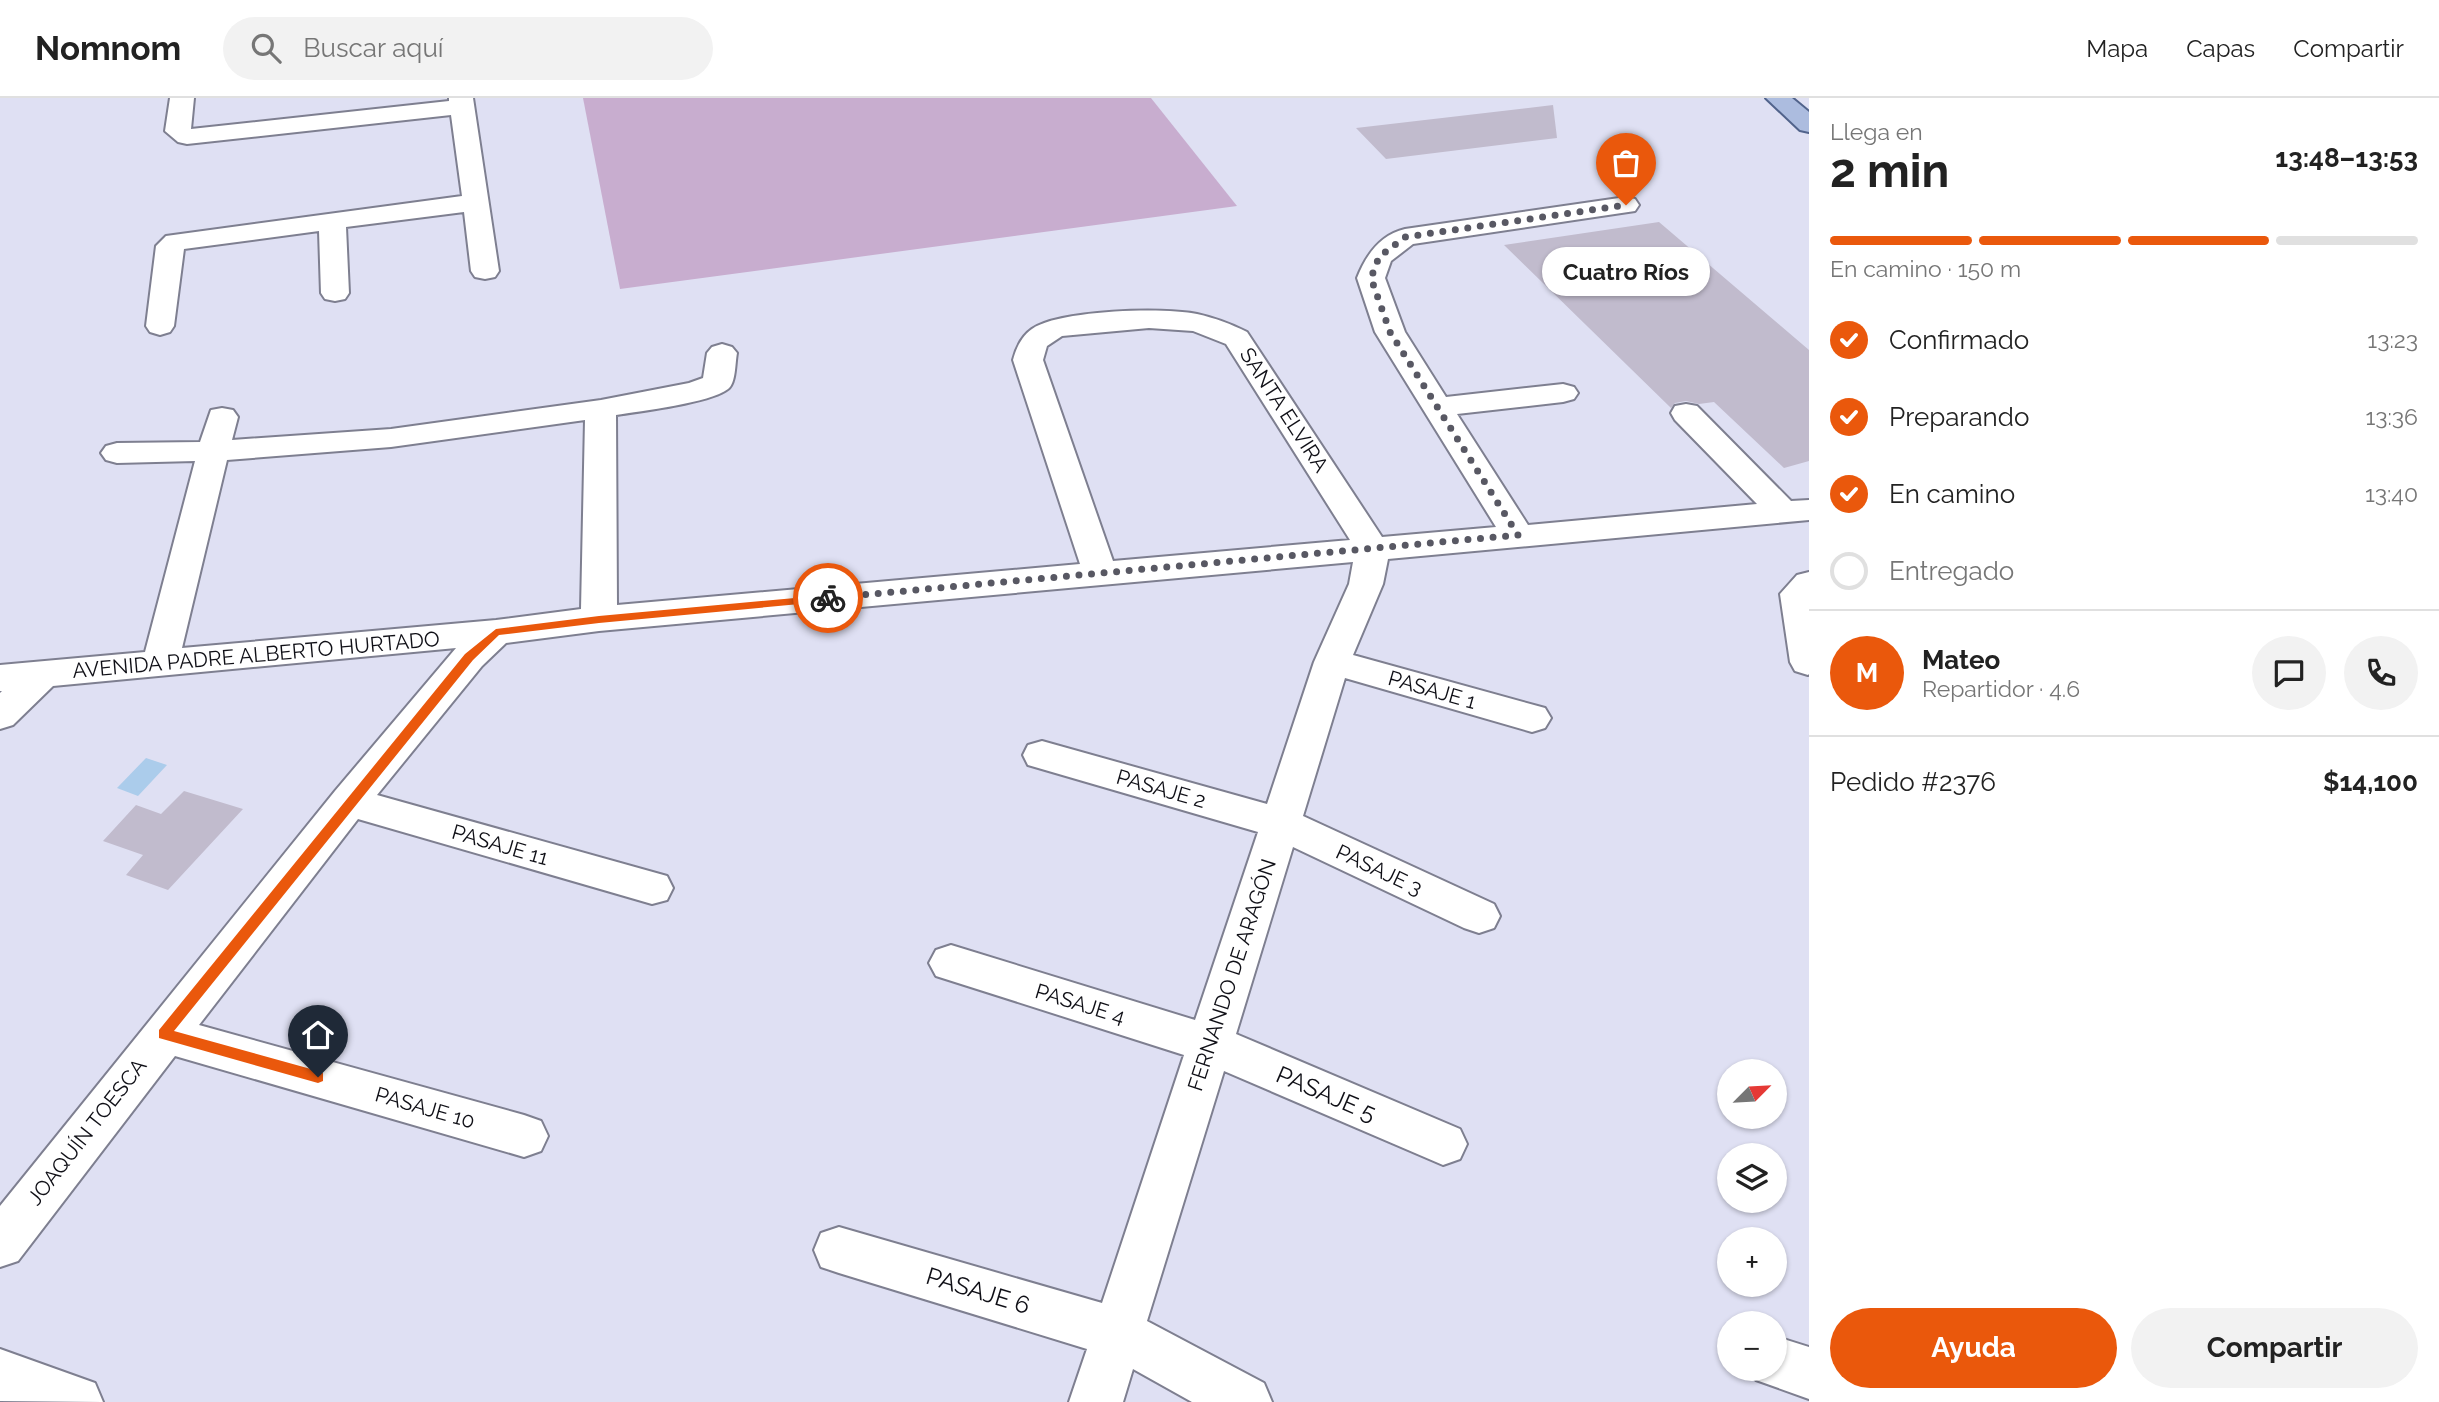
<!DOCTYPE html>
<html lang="es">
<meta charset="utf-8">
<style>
:root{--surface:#fff;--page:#f2f2f2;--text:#222;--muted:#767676;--line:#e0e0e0;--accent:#ea580c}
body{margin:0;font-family:Raleway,sans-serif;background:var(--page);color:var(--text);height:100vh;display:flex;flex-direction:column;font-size:26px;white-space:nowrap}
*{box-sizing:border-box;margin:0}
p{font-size:23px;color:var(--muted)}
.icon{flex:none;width:38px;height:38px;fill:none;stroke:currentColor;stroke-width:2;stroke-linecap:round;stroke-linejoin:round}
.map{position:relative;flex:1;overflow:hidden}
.details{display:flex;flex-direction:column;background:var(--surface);width:630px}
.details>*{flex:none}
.needle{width:46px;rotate:66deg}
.tools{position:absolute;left:1717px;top:961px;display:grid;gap:14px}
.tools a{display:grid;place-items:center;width:70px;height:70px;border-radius:50%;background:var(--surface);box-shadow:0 2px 5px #0004;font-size:35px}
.pin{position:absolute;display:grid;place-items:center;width:60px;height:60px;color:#fff;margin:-72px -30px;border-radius:50% 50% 50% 0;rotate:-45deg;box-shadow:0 0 7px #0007}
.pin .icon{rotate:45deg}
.courier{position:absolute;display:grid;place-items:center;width:70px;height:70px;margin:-35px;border:5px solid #ea580c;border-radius:50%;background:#fff;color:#222;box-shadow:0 2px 9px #0007}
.bubble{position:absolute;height:49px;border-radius:24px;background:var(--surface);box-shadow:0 2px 5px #0004;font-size:23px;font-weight:700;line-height:49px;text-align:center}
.overview em{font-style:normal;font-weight:700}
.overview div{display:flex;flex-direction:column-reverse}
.overview{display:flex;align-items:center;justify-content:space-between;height:119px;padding:0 21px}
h1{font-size:46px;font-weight:700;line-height:52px}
.bar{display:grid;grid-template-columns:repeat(4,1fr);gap:10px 7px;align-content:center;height:84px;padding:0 21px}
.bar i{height:9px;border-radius:5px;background:var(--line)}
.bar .current{background:var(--accent)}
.bar p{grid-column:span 4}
.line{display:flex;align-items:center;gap:18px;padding:0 21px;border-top:2px solid var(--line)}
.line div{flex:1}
.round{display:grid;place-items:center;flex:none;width:74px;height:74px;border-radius:37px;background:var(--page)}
ol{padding:0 21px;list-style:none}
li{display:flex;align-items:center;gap:21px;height:77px}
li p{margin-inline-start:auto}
li .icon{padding:7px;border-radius:50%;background:var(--accent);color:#fff;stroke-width:4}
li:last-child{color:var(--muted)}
li i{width:38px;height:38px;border:4px solid var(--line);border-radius:50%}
.button{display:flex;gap:14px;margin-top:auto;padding:14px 21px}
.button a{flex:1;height:80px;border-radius:42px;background:var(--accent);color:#fff;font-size:28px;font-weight:700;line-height:80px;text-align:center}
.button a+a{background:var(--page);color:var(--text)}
header{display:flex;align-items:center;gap:42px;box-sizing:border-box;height:98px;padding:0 35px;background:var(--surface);border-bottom:2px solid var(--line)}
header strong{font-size:33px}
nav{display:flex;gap:38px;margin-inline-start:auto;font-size:24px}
.search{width:490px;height:63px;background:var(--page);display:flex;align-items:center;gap:18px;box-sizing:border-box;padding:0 24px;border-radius:38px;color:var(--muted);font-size:26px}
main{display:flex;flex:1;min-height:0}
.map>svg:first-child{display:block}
.green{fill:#c8adcf}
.water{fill:#abcceb}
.building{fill:#c1bbcd}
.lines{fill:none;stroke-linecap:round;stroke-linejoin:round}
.minor-casing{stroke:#7e7f90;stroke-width:4}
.major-casing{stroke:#51638b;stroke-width:4}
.minor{fill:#fff;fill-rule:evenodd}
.major{fill:#acbcdf;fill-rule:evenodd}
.route{fill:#ea580c}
.done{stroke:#585863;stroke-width:7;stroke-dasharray:0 12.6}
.labels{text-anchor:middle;stroke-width:6;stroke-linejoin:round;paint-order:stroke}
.street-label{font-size:21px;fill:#0f0f16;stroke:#fff}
.near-street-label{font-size:24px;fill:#0f0f16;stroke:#fff}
</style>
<header>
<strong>Nomnom</strong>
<div class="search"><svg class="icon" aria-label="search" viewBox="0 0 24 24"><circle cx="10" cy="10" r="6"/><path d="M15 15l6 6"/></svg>Buscar aquí</div>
<nav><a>Mapa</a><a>Capas</a><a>Compartir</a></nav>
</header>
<main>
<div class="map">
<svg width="1809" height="1304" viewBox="0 0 1809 1304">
<rect width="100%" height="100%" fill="#dfe0f3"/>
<!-- green -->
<path class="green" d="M583,0h568l86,108 -617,83z"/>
<!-- water -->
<path class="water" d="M146,660l21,7 -29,31 -21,-8z"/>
<!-- building -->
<path class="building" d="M1553,7l4,33 -171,21 -30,-31z
M1659,124l150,128v111l-25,7 -70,-66 -15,2 -13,-3 -11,2 -4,5 -167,-163z
M184,693l59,18 -75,81 -42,-15 17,-20 -40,-14 33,-36 25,9z"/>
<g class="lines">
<defs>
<path id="minor" d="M170,0h24l-3,31 258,-28v-3h24l26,173 -4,6 -10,2 -10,-2 -4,-6 -7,-59 -118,15 3,66 -4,6 -10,2 -10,-2 -4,-6 -2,-62 -135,18 -10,77 -4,6 -10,3 -10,-3 -4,-6 10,-80 10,-10 296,-40 -11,-81 -264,29 -9,-2 -13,-11z
M1626,99l9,2 4,6 -4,6 -222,33 -22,17 -6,17 20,54 41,65 117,-13 11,3 4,6 -4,6 -11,3 -106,12 71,111 229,-21 -82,-84 -4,-7 4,-7 11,-2 11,2 94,95 18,-1v20l-421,39 -5,25 -30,71 192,53 6,10 -6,10 -13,4 -187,-54 -42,138 191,88 6,12 -6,12 -15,5 -15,-5 -171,-81 -57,187 224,95 7,15 -7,15 -17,6 -219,-94 -77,250 117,62 8,19h-80l-59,-33 -10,33h-54l18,-53 -248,-76 -18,-6 -7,-17 7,-17 18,-6 263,76 82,-248 -248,-79 -7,-13 7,-13 15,-5 244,75 63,-188 -230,-67 -5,-10 5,-10 14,-4 225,63 47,-142 35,-78 4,-22 -754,69 -93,12 -24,23 -105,129 290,81 6,12 -6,12 -15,4 -294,-85 -159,206 325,90 17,6 7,15 -7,15 -17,6 -349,-101 -157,205 -18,6v-61l335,-415 121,-143 -403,38 -40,39 -13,4v-36l2,-2h-2v-26l145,-13 50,-191 -78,2 -11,-3 -5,-7 5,-7 11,-3 83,-1 11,-32 11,-2 11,2 5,7 -6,23 159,-11 210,-29 88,-17 14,-5 4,-25 5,-6 10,-3 10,3 5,6c-2,10 -1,30 -9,36 -18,14 -87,22 -112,26l1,190 463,-41 -67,-204c3,-12 9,-24 19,-31 27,-19 132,-22 165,-15 18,4 34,10 50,18l135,205 114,-10 -121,-195 -18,-54c9,-23 23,-43 48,-49zM1149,230l44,3 33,13 124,196 -237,21 -70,-201 4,-14 15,-10zM585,322l-4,189 -85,11 -314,28 45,-188 164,-13z
M1809,474v102l-1,1 -13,-4 -5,-9 -10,-68 17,-19z
M1774,1238l35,11v52l-53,-19 -5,-12h23z
M0,1251l95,34 8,19 -103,-1z"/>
<path id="major" d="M1766,0h26l17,14v20l-9,-2z"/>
</defs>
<!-- minor casing -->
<use href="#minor" class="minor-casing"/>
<!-- major casing -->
<use href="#major" class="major-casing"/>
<!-- minor -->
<use href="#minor" class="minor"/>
<!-- major -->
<use href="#major" class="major"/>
</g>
<!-- route -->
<path class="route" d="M828,497l4,1v5l-233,22 -100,12 -26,25 -299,371 144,40 5,2v8l-5,2 -159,-45v-8l306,-376 31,-25 103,-13z"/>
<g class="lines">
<!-- done -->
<path class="done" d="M828,500l690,-63 -128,-203 -19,-54 8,-21 26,-20 221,-32"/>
</g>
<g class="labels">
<!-- street labels -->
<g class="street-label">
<text transform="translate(1284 312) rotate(57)" y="7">SANTA ELVIRA</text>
<text transform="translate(256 557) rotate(-5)" y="7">AVENIDA PADRE ALBERTO HURTADO</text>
<text transform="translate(1432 592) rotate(16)" y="7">PASAJE 1</text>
<text transform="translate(1161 691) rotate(16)" y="7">PASAJE 2</text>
<text transform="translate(500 747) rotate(16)" y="7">PASAJE 11</text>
<text transform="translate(1379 772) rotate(25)" y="7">PASAJE 3</text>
<text transform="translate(1232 877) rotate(-72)" y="7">FERNANDO DE ARAGÓN</text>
<text transform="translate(1080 906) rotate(17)" y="7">PASAJE 4</text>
<text transform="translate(425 1010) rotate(16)" y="7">PASAJE 10</text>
<text transform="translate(87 1034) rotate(-52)" y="7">JOAQUÍN TOESCA</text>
</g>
<!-- near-street labels -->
<g class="near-street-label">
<text transform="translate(1326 996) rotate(23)" y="8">PASAJE 5</text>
<text transform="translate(978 1193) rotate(17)" y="8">PASAJE 6</text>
</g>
</g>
</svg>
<div class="tools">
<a><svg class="needle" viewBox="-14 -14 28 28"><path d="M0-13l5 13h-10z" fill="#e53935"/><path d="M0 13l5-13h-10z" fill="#767676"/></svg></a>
<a><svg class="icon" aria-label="layers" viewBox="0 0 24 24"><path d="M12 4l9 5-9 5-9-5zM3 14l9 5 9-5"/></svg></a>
<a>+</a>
<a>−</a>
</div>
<div class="pin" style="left:1626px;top:107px;background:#ea580c"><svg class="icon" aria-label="bag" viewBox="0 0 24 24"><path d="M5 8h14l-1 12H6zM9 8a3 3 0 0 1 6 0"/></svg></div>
<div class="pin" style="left:318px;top:979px;background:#1f2937"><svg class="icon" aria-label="home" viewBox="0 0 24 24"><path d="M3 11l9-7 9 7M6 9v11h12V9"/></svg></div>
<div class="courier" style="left:828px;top:500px"><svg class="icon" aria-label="bike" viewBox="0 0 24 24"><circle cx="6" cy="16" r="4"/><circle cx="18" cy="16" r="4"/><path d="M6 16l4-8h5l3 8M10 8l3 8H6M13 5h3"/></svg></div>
<div class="bubble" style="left:1542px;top:149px;width:168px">Cuatro Ríos</div>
</div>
<section class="details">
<div class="overview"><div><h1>2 min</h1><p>Llega en</p></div><em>13:48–13:53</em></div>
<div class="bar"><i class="current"></i><i class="current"></i><i class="current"></i><i></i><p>En camino · 150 m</p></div>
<ol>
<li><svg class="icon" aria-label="check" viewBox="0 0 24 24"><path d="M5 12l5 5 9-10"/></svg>Confirmado<p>13:23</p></li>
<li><svg class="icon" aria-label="check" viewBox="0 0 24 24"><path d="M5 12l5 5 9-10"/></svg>Preparando<p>13:36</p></li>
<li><svg class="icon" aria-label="check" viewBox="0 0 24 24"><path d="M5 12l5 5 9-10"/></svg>En camino<p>13:40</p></li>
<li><i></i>Entregado</li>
</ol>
<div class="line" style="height:126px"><b class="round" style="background:var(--accent);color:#fff">M</b><div><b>Mateo</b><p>Repartidor · 4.6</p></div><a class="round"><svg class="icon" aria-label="chat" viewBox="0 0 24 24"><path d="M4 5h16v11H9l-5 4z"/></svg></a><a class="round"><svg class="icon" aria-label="phone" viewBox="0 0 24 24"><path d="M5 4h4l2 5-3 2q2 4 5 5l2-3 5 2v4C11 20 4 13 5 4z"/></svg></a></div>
<div class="line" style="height:91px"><div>Pedido #2376</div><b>$14,100</b></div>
<div class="button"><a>Ayuda</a><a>Compartir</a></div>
</section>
</main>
